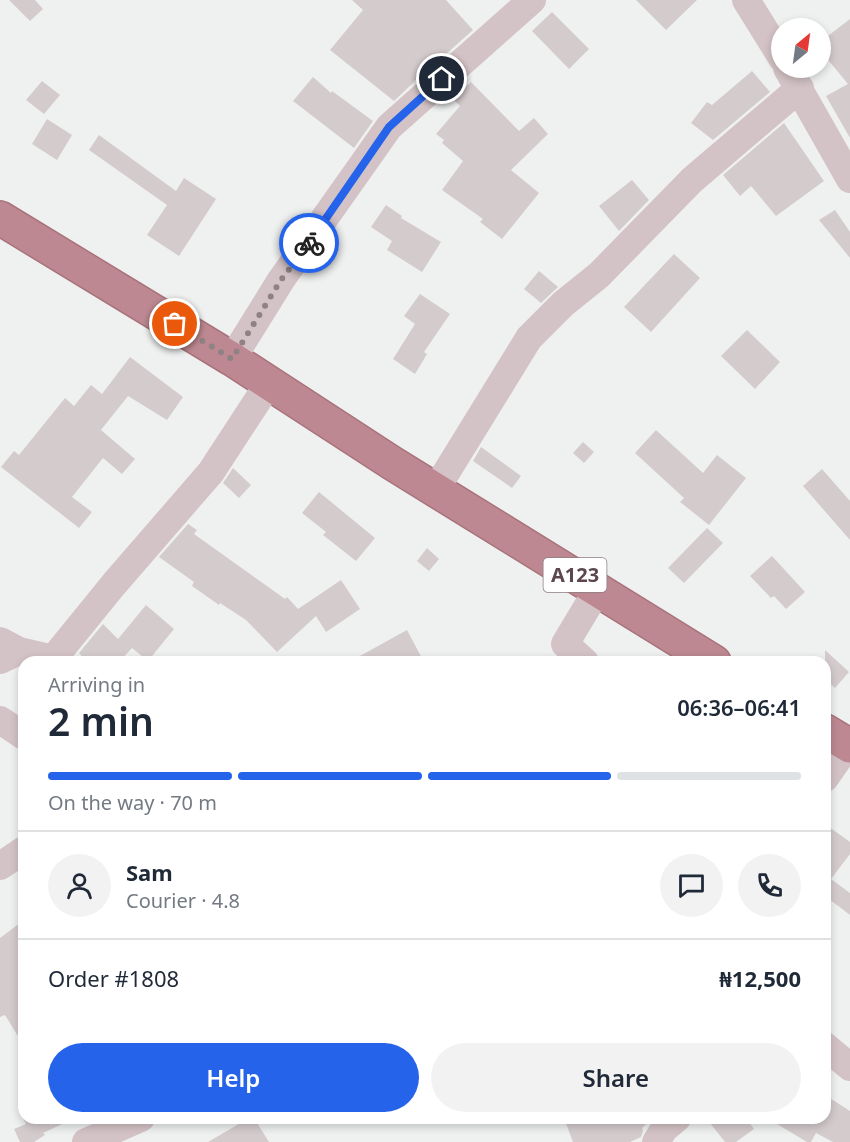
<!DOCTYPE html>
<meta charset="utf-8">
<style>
:root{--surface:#fff;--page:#f2f2f3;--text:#1f2937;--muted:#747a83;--line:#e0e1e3;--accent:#2563eb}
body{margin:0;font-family:"Noto Sans",sans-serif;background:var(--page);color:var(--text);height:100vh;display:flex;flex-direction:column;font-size:22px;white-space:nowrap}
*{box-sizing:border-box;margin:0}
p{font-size:20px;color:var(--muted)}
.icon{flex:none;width:33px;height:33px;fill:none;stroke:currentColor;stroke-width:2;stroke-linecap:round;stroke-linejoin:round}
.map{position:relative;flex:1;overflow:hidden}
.side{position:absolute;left:18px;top:656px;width:813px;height:468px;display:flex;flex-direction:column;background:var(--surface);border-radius:18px;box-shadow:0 3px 9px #0003}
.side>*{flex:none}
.needle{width:39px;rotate:29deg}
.buttons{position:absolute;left:771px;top:18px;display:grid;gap:12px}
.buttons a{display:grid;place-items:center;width:60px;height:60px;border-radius:50%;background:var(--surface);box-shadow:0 3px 9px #0003;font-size:30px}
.pin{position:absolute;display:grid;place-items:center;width:51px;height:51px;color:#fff;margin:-26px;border:3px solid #fff;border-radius:50%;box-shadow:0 2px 6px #0007}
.courier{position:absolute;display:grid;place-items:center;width:60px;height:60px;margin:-30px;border:4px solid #2563eb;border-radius:50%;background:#fff;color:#222;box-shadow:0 2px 8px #0007}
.overview em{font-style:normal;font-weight:600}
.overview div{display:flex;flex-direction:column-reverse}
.overview{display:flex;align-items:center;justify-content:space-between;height:102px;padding:0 30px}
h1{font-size:39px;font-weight:600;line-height:45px}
.bar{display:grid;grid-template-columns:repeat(4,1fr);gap:9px 6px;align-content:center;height:72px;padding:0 30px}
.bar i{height:8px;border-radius:4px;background:var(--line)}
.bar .on{background:var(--accent)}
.bar p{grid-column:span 4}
.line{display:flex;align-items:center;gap:15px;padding:0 30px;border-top:2px solid var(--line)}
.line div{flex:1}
.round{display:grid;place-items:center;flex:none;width:63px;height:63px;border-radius:32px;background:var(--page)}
.primary-button{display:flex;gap:12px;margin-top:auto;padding:12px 30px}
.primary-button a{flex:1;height:69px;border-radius:36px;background:var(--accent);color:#fff;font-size:24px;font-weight:600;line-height:69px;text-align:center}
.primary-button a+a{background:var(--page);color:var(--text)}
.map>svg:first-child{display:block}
.building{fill:#d4cbcd}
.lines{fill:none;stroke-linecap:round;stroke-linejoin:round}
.highway-casing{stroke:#a9737c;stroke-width:36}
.minor{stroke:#d4c3c6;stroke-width:28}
.highway{stroke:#bd8891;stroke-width:33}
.done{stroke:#8f8285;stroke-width:6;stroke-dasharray:0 10.8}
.route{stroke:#2563eb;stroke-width:8}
.labels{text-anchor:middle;stroke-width:4.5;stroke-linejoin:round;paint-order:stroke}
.shield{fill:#fff;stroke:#8d7e82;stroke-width:1.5}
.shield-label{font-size:20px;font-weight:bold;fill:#5c474c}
</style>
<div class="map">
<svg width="850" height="1142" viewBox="0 0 850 1142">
<rect width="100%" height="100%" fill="#eff1f0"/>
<!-- building -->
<path class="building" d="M9,0h26l8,9 -13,12z
M352,0h94l27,30 -46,41 -2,-2 -12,14 -19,18 -64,-51 33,-40z
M636,0h61l-31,30z
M552,12l37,37 -20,20 -37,-38z
M850,19v119l-24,-42 22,-12 -28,-34v-8z
M752,71l18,21 -57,48 -22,-17 16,-21 5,3z
M313,77l18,16 1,-2 41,30 -19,27 -61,-47z
M42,81l18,14 -16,19 -18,-14z
M471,82l48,49 15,-13 14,16 -37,36 28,23 -37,46 -22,-17 3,-3 -41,-29 21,-29 -21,-18 2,-3 -8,-6 24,-28 -7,-7z
M47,119l25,16 -15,25 -25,-16z
M784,123l40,58 -48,35 -25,-30 -11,10 -17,-21z
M99,135l77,56 8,-13 32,21 -37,57 -32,-21 20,-30 -78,-55z
M632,180l17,20 -30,31 -20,-25z
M386,205l16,11 -1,2 40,24 -19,30 -35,-22 5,-9 -21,-14z
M835,210l15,22v26l-31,-38z
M674,254l26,24 -49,54 -27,-25z
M539,271l19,16 -17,16 -17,-14z
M420,294l30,20 -26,38 3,2 -12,20 -22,-15 22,-35 -11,-8z
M747,330l33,32 -25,27 -34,-33z
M130,357l53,40 -16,23 -39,-24 -27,34 34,29 -13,15 -19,-16 -31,39 20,15 -13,16 -78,-61 13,-16 5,4 46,-57 9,8 17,-21 11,9z
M656,430l47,43 14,-18 29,23 -37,47 -29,-23 4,-4 -49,-45z
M583,442l11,10 -10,11 -11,-10z
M481,447l40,29 -9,12 -39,-27z
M233,468l18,17 -12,13 -16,-15z
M822,469l28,32v39l-47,-54z
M319,492l56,46 -19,23 -33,-26 3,-3 -24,-19z
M188,524l9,6 -3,4 91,65 2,-2 11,12 43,-29 19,29 -34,23 -10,-16 -39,36 -31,-32 -26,-17 -1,2 -27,-19 2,-4 -35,-25z
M707,528l16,15 -39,40 -16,-15z
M427,548l12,11 -10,12 -12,-10z
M772,556l33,36 -19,17 -12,-13 -3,2 -21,-22z
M146,605l28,24 -26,32 -16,-13 -13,14h-32l-8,-9 24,-29 15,15z
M407,630l17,32h-75z
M825,650l24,22 -14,16 -10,-9z
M825,824l25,18v12l-19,25 19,14v22l-25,-19z
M24,920v126l-19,-31 -5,2v-79z
M825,1095l25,16v31h-17l-17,-9 -5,9h-4l-40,-24h58z
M23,1118h52l-32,15 2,2 -11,7h-14l-6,-13 12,-5z
M249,1118h5l15,24h-61z
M564,1118h88l-10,10 1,3 -2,6 -11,5h-57z
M706,1118h40l8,11 -18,13h-11z"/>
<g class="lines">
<defs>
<path id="highway" d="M0,218l232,141 160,104 322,199
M825,731l25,15"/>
</defs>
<!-- highway casing -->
<use href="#highway" class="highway-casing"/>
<!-- minor -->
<path class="minor" d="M746,0l36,58
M787,68l63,111
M232,359l49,-79 108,-153 143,-127
M436,489l93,-151 34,-34 36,-29 93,-95 108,-92
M0,641l19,10 -19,9
M19,651l34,8 61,-75 97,-112 58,-89
M585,662l-20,-18 33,-55
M0,720l24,16
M825,778l23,-33
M0,866l24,-16
M825,1046l25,21
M86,1142l55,-24
M656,1142l8,-13 13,-11"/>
<!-- highway -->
<use href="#highway" class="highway"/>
</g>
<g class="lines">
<!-- done -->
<path class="done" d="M175,324l57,35 49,-79 28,-37"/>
<!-- route -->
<path class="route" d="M309,243l80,-116 53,-48"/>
</g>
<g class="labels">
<!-- shield labels -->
<rect class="shield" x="543.5" y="558" width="63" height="34" rx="4.5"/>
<g class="shield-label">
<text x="575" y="582">A123</text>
</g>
</g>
</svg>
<div class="buttons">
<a><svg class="needle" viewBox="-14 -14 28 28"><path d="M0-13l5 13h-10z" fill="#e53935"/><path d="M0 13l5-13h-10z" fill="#747a83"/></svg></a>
</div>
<div class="pin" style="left:175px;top:324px;background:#ea580c"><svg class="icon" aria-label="bag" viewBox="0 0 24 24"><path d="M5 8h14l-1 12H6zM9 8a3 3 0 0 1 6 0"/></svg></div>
<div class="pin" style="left:442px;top:79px;background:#1f2937"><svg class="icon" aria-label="home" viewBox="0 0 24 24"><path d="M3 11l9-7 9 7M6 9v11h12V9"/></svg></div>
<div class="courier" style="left:309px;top:243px"><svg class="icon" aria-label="bike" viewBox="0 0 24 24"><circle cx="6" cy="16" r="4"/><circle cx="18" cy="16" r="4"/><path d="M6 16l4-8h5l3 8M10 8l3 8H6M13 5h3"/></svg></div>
<section class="side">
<div class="overview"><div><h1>2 min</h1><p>Arriving in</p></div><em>06:36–06:41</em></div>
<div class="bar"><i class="on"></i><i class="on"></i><i class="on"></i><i></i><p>On the way · 70 m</p></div>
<div class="line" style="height:108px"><a class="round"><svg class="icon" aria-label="person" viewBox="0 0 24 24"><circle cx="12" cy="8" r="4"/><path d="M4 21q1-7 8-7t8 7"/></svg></a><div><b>Sam</b><p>Courier · 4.8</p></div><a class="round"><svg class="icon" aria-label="chat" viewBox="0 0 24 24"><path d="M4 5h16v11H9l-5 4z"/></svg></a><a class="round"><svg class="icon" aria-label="phone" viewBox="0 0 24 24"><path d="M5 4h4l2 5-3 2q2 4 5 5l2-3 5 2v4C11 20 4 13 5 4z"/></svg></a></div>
<div class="line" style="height:78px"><div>Order #1808</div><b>₦12,500</b></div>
<div class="primary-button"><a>Help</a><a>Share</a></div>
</section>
</div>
